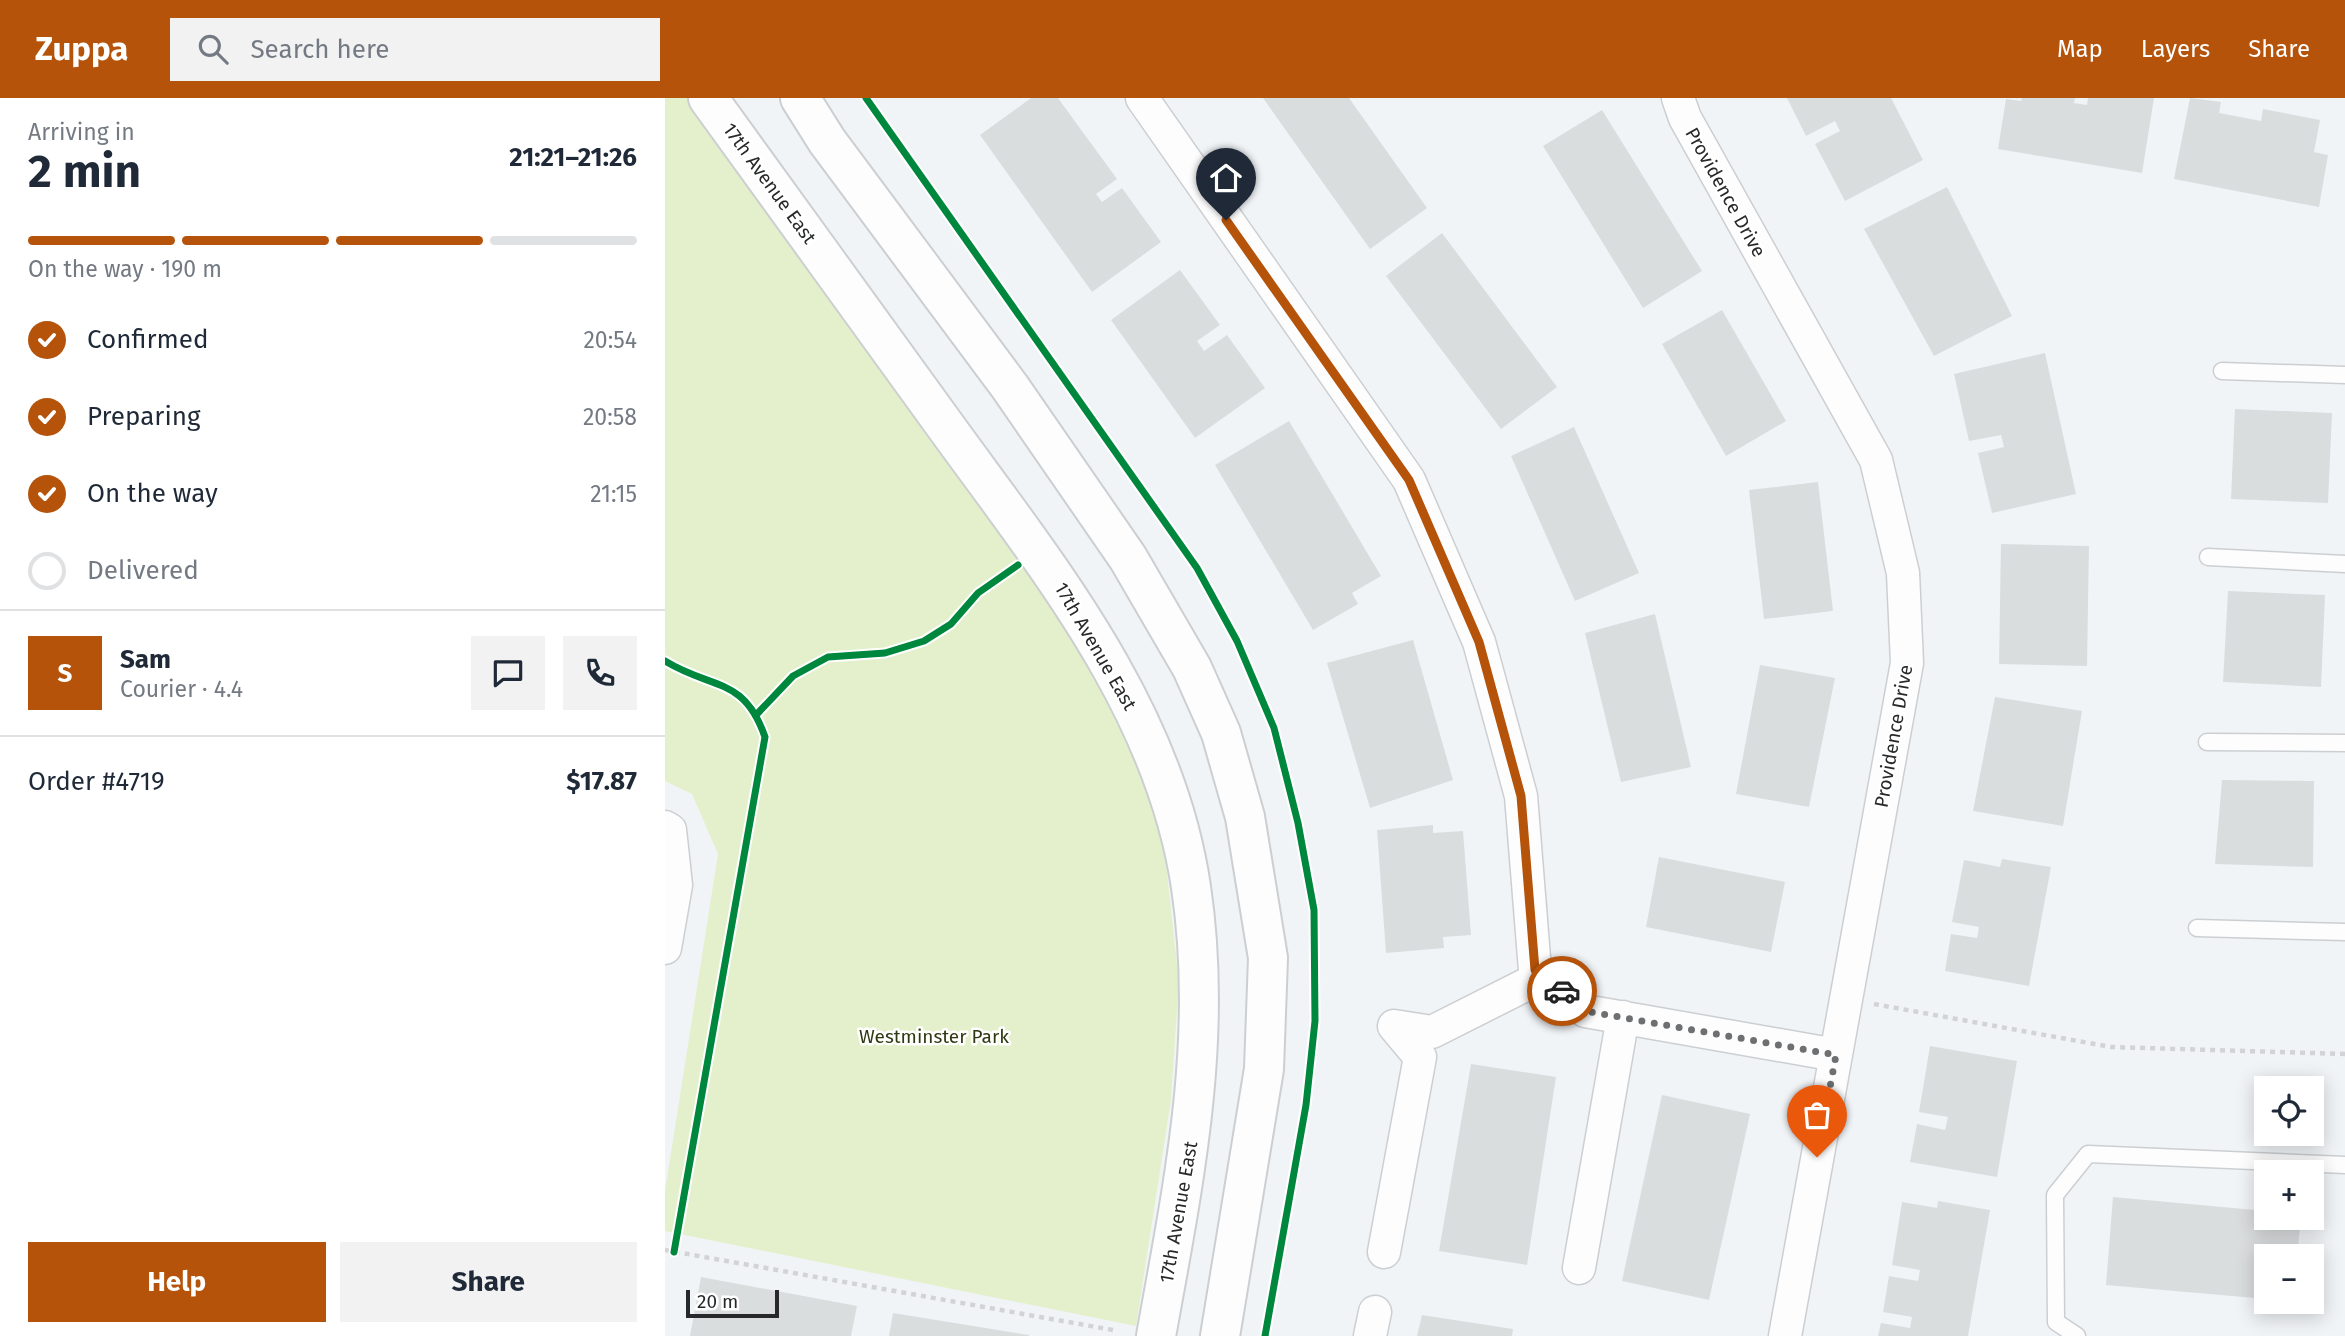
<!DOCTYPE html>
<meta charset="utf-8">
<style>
:root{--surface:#fff;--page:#f2f2f3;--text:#1f2937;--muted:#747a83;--line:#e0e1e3;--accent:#b45309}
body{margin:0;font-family:"Fira Sans",sans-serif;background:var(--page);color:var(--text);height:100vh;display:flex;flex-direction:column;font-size:26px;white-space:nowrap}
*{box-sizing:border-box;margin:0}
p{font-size:23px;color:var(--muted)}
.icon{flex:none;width:38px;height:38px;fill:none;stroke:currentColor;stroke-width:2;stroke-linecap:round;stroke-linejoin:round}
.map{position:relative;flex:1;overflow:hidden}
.sheet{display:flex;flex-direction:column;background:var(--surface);width:665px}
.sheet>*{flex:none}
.fabs{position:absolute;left:1589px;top:978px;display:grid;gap:14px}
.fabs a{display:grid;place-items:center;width:70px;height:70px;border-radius:0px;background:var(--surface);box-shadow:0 4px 18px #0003;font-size:35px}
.scale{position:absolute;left:21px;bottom:18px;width:93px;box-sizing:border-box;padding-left:7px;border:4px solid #262829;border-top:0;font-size:19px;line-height:24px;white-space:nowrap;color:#262829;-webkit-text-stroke:5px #fff;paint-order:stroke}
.pin{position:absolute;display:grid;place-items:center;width:60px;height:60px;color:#fff;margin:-72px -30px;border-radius:50% 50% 50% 0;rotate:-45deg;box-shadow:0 0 7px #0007}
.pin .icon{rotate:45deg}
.courier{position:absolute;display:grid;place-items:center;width:70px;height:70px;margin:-35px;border:5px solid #b45309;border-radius:50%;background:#fff;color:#222;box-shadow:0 2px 9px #0007}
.head em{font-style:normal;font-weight:700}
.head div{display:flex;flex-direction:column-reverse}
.head{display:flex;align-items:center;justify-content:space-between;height:119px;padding:0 28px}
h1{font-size:46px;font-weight:700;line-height:52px}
.bar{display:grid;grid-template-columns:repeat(4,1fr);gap:10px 7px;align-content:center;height:84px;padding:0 28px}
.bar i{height:9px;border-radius:5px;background:var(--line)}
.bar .current{background:var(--accent)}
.bar p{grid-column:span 4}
.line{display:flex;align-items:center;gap:18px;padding:0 28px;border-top:2px solid var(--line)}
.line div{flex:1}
.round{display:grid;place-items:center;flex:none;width:74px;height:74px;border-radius:0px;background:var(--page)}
ol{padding:0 28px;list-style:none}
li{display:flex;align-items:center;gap:21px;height:77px}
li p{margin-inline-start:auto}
li .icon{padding:7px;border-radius:50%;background:var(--accent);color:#fff;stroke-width:4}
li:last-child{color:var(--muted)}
li i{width:38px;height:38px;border:4px solid var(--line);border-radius:50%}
.cta{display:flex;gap:14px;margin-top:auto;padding:14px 28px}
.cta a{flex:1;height:80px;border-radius:0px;background:var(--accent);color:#fff;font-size:28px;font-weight:700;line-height:80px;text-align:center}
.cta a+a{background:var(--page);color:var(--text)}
header{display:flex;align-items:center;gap:42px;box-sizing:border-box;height:98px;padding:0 35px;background:var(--accent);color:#fff}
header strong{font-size:33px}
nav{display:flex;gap:38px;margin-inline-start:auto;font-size:24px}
.search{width:490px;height:63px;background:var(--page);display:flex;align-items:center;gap:18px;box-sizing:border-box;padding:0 24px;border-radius:0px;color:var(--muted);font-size:26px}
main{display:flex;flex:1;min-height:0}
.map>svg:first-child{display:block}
.green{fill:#e4f0cb}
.building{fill:#daddde}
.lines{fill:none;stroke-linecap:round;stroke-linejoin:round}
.service-casing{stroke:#cccfd1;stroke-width:19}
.minor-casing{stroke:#cccfd1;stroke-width:35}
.tertiary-casing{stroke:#cccfd1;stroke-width:42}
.path{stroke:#d2d3d4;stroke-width:4.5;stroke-dasharray:5 5;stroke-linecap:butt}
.service{stroke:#fdfdfe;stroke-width:16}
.minor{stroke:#fdfdfe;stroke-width:32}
.tertiary{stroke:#fdfdfe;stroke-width:38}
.cycleway-casing{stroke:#fff;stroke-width:11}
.cycleway{stroke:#00873e;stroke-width:7}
.done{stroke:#6d6f71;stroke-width:7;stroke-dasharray:0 12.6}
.route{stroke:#b45309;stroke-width:9}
.labels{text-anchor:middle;stroke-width:5;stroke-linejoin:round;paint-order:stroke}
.street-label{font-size:19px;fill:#262829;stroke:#fff}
.park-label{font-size:19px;fill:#2f3811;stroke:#fff}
</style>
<header>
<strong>Zuppa</strong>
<div class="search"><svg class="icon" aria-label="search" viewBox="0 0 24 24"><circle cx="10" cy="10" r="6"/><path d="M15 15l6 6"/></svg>Search here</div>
<nav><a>Map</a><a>Layers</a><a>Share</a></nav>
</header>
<main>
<section class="sheet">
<div class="head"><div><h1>2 min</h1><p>Arriving in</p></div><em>21:21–21:26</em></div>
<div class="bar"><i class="current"></i><i class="current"></i><i class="current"></i><i></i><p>On the way · 190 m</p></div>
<ol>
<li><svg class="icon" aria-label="check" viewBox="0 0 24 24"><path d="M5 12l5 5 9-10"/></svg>Confirmed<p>20:54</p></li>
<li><svg class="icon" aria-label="check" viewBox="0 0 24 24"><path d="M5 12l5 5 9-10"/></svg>Preparing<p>20:58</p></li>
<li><svg class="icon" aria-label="check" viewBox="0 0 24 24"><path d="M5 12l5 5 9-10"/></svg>On the way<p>21:15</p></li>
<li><i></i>Delivered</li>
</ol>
<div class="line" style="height:126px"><b class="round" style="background:var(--accent);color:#fff">S</b><div><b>Sam</b><p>Courier · 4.4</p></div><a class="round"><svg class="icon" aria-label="chat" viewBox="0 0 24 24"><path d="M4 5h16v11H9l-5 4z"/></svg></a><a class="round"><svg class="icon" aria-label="phone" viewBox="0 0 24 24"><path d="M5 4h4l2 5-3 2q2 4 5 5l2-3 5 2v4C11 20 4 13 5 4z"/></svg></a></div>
<div class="line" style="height:91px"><div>Order #4719</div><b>$17.87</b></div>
<div class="cta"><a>Help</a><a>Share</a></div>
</section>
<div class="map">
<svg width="1680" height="1238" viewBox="0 0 1680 1238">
<rect width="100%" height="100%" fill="#f1f4f7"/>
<!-- green -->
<path class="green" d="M0,0h32l357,499 70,127 39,112 16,146 -8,118 -35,226 -471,-95v-40l53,-337 -26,-60 -27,-13z"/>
<!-- building -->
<path class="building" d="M366,0h27l59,81 -21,15 6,8 20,-14 39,54 -69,50 -112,-157z
M598,0h86l78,110 -57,41z
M1122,0h104l32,62 -78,41 -30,-57 25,-13 -5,-10 -29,15z
M1357,0h53l-1,5 13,2 1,-7h66l-12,75 -144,-24 8,-50 15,2z
M1525,0l31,4 -2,11 42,8 2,-12 57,11 -6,32 14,3 -9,52 -145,-28z
M937,12l100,161 -59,37 -100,-162z
M1282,89l65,129 -78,40 -70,-127z
M777,135l115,154 -56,42 -115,-153z
M515,172l40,55 -23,16 7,10 23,-16 38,53 -70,50 -84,-118z
M1057,212l64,111 -60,35 -64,-112z
M1380,255l31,141 -84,19 -14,-60 26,-6 -3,-12 -32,6 -15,-67z
M1570,311l97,4 -4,90 -97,-4z
M624,323l92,155 -29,17 6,11 -45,26 -98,-165z
M909,329l65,146 -64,28 -64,-145z
M1153,384l15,129 -69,8 -15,-129z
M1336,446l88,2 -2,120 -88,-2z
M1563,493l97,4 -4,92 -98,-5z
M990,516l36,153 -70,15 -36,-149z
M748,542l40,140 -83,28 -43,-145z
M1095,567l75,13 -26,129 -73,-13z
M1330,599l87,14 -19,115 -90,-15z
M1557,682l92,1 -1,86 -98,-3z
M768,727v8l30,-2 8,104 -28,2 1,11 -58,5 -9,-123z
M994,759l126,25 -14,70 -125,-25z
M1337,761l49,8 -22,119 -84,-15 6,-37 26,4 2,-11 -27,-5 12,-62 36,7z
M1265,948l87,15 -20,116 -87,-15 7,-38 28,6 3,-13 -29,-5z
M806,966l85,13 -29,188 -88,-14z
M997,997l88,19 -41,186 -87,-19z
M1448,1099l153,14v7h35l-4,38h-31v43l-160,-14z
M1273,1103l52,9 -22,126h-90l3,-13 29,5 2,-11 -29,-5 6,-36 29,5 2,-11 -28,-5 10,-63 35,6z
M36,1179l156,29 -6,30h-161z
M228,1215l136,22v1h-140z
M757,1217l91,14 -1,7h-95z"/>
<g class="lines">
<defs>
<path id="service" d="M1557,273l123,4
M1543,459l137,7
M1542,644l138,1
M1532,830l148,4
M1412,1238l-21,-14 -1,-127 33,-41 257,11"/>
<path id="minor" d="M477,0l267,382 70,162 42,154 14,174 50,41 251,44
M1013,0l7,20 191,342 27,113 4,90 -122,673
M0,729l5,3 6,55 -11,63
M719,1154l36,-195 -26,-31 38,6 111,-56
M914,1170l44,-251
M705,1238l5,-24"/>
<path id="tertiary" d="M43,0c80,111 161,222 241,333 101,139 216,280 242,456 23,153 -8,299 -35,449
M135,0l27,43 183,246 118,171 64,110 29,65 24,84 23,141 -4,111 -44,267"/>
</defs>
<!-- service casing -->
<use href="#service" class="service-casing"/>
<!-- minor casing -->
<use href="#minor" class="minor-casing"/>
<!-- tertiary casing -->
<use href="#tertiary" class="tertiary-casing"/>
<!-- path -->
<path class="path" d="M1209,906l237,43 234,7
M0,1152l448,80"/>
<!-- service -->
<use href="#service" class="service"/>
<!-- minor -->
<use href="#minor" class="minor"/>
<!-- tertiary -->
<use href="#tertiary" class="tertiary"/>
<defs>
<path id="cycleway" d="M201,0l331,470 40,73 37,87 24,95 16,87 1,111 -9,84 -41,231
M0,563c47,29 79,15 100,76l-91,515
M92,616l36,-38 35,-19 57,-4 39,-12 27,-17 27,-31 40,-28"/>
</defs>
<!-- cycleway casing -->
<use href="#cycleway" class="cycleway-casing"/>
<!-- cycleway -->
<use href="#cycleway" class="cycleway"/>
</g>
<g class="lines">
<!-- done -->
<path class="done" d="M897,893l23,20 251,44 -19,102"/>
<!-- route -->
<path class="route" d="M561,122l183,260 70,162 42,154 14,174 27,21"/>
</g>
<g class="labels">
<!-- street labels -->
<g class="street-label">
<text transform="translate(105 85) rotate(54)" y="7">17th Avenue East</text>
<text transform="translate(1061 94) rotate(61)" y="7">Providence Drive</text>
<text transform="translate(431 548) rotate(60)" y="7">17th Avenue East</text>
<text transform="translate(1228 638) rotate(-80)" y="7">Providence Drive</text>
<text transform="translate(513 1114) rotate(-80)" y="7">17th Avenue East</text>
</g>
<!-- park labels -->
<g class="park-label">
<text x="269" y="945">Westminster Park</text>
</g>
</g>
</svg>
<div class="fabs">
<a><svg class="icon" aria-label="locate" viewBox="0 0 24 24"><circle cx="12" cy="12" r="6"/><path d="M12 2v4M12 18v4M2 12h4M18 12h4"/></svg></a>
<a>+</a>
<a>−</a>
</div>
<div class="scale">20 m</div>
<div class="pin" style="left:1152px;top:1059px;background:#ea580c"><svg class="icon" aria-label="bag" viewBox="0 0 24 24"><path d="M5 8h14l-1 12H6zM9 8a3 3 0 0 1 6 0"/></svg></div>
<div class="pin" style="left:561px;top:122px;background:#1f2937"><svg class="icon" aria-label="home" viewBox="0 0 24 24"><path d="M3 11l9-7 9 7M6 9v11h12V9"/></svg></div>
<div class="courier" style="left:897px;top:893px"><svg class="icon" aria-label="car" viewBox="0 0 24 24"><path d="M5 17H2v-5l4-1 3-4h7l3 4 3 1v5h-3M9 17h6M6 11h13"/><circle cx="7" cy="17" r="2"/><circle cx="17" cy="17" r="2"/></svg></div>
</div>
</main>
